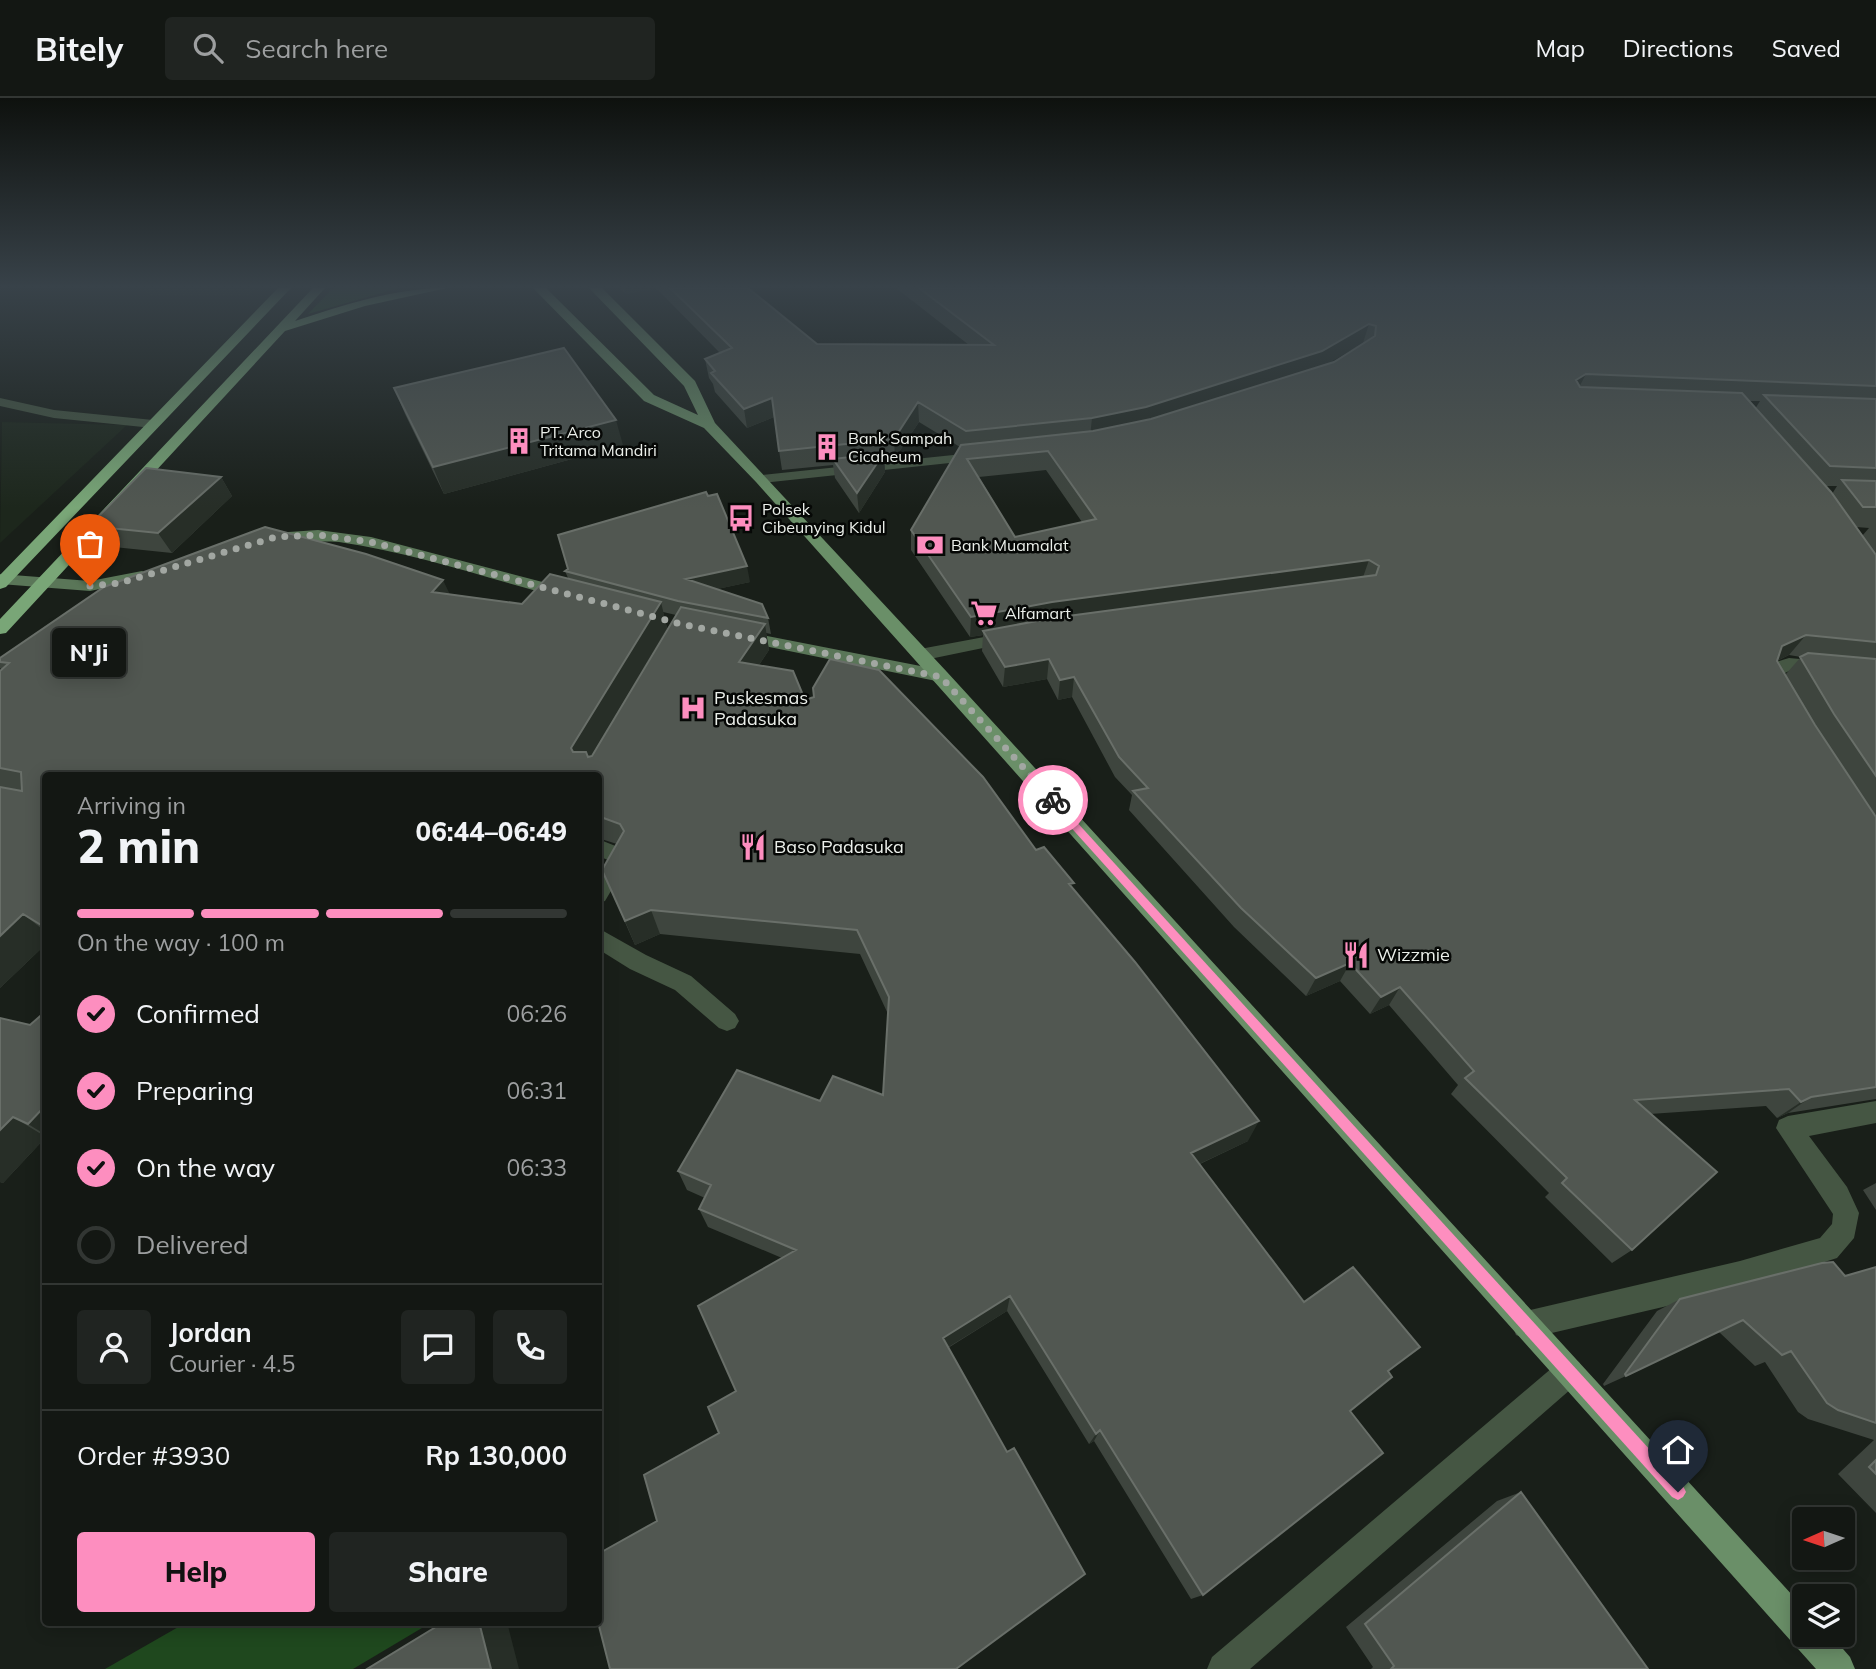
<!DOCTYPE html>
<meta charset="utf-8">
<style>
:root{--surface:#131713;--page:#202421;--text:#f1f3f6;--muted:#9d9fa0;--line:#323633;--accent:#fd8ebf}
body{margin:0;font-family:Mulish,sans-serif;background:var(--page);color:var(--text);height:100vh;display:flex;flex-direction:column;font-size:26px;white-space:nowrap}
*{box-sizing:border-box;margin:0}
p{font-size:23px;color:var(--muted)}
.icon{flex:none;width:38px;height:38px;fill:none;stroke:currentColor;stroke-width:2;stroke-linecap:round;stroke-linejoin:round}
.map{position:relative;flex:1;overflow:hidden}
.sheet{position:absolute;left:42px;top:674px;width:560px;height:854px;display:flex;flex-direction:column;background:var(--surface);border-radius:7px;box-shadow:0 4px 18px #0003,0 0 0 2px var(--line)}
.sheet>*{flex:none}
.needle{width:46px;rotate:267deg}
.fabs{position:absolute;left:1792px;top:1409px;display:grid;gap:14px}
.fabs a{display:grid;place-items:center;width:63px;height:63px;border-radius:7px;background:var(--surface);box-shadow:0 4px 18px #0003,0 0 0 2px var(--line);font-size:35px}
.pin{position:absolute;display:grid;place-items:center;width:60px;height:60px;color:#fff;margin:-72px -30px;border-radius:50% 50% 50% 0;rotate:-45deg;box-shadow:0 0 7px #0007}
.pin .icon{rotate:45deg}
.courier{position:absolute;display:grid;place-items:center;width:70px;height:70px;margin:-35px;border:5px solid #fd8ebf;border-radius:50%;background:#fff;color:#222;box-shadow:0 2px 9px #0007}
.bubble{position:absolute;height:49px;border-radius:7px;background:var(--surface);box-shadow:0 4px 18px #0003,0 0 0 2px var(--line);font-size:23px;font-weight:800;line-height:49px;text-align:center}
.headline em{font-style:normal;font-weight:800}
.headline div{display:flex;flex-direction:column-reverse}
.headline{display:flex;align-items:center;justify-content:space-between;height:119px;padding:0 35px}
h1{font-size:46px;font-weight:800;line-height:52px}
.bar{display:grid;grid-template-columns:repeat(4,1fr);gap:10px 7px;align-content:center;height:84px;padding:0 35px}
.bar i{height:9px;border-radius:5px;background:var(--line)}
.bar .current{background:var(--accent)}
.bar p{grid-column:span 4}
.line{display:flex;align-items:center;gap:18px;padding:0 35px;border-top:2px solid var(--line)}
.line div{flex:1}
.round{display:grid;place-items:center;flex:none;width:74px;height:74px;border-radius:7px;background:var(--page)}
ol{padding:0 35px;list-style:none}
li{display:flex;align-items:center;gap:21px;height:77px}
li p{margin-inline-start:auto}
li .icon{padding:7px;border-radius:50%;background:var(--accent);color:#111;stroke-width:4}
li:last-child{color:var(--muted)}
li i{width:38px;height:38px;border:4px solid var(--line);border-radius:50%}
.primary-button{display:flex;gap:14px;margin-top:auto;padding:14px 35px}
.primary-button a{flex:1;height:80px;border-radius:7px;background:var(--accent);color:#111;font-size:28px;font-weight:800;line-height:80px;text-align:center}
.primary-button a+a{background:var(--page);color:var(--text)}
header{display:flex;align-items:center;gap:42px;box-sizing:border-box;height:98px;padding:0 35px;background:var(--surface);border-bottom:2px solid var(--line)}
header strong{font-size:33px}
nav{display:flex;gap:38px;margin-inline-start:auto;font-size:24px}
.search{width:490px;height:63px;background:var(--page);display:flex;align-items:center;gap:18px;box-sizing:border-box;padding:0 24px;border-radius:7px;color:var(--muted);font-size:26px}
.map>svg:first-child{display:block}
.built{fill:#1d271c}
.green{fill:#1f481e}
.forest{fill:#224b21}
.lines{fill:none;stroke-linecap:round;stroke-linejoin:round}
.street{fill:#455643;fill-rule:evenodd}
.secondary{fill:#5a7658;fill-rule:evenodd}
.primary{fill:#6a8f68;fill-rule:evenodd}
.highway{fill:#79a677;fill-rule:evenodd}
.wall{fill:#3e453e;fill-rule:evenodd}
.shaded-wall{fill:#272e27}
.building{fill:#515751;stroke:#696f69;stroke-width:2;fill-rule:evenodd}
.route{fill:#fd8ebf}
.done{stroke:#a2a7a2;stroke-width:7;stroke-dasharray:0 12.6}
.labels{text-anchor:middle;stroke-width:5;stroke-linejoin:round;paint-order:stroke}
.far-poi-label{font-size:16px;fill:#ecf0eb;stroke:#060806;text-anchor:start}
.poi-label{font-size:18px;fill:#ecf0eb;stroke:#060806;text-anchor:start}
</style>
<header>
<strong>Bitely</strong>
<div class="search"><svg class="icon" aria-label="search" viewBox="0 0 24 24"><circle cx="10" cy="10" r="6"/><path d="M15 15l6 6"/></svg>Search here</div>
<nav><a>Map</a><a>Directions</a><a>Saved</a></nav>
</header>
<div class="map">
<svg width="1876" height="1571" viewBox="0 0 1876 1571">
<rect width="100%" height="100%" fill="#191f19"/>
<!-- built -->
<path class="built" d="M143,190h113l-7,7h-99z
M2,324l125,3 -127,118z"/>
<!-- green -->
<path class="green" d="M187,1524h245l-79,47h-248z"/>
<!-- forest -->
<path class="forest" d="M333,190h66l-91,26z"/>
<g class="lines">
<!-- street -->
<path class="street" d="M0,300l54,12 99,10 7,4 -7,4 -99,-10 -54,-12z
M982,354l7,4 -2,3 -226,24 -7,-4 7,-4z
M1011,534l6,1 3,4 -3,4 -97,20 -9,-6 9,-6z
M1789,560l87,8v12l-85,-8 -10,5v5l5,8 -3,4h-12c-14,-21 -4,-28 18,-34z
M598,741l30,12 3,6 -26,44 -7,2v-27l10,-16 -10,-4z
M598,830l48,27 45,21 44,38 4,7 -4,7 -8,3 -8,-3 -44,-38 -45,-21 -32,-20z
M1876,1003v22l-67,13 38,51 12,26 -5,25 -17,20 -97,31 -214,50 -10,-4 -4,-10 4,-10 10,-4 214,-50 80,-23 12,-14 1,-10 -57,-86 3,-8 9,-4z
M1569,1260l10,4 4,10 -4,10 -329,287h-43l5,-12 347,-295z"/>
<!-- secondary -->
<path class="secondary" d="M318,432l53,7 202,53 2,4 -8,5c-75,-19 -151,-46 -228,-57 -15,-2 -67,2 -73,-4l8,-5z
M142,473l8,5 -2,3 -58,12 -90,-7v-10l90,7z
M741,533l200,39 9,6 -9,6 -206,-42 -3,-4 3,-4z"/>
<!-- primary -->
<path class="primary" d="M533,190h13l108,107 44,20 -14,-29 -95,-98h13l93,93 20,42 232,249 857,936v26h26l20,23 5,12h-39l-1060,-1187 -52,-54 -60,-27z"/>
<!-- highway -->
<path class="highway" d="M278,190h13l-285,299 -6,2v-14z
M313,190h12l-30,33c49,-16 99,-33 152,-33l-82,18 -80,25 -279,302 -6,1v-15z"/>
</g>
<!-- wall -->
<path class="wall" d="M620,190h128l69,56 152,1 -73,-57h980v811l-88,14 -11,5 -11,-12 -116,8 -18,136 -20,13 -67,-66 4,-4 -98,-99 7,-9 -69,-80 -19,9 -30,-33 -34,15 -72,-69 -105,-117 3,-15 -17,-18 -43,-80 -14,3 -11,-21 -44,8 -21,-36 1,-16 -13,2 -59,-87v-20l49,-83 -41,-25 -24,36 -10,1v13l-26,41 -24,-35 -2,-13 -51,5 -8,-53 -27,11 -32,-36 -2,-8 -4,-6 -4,-19 15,-6 -64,-65 -30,6zM1363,245h1l-30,19 -8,2zM1748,303h12l-5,8zM1046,372l36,52 -67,15 -36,-60zM1825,388h12l-5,8zM1856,429l13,1 -7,8zM1789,557l12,2 -16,18 -8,-14z
M394,290l229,57 -179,49 -39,-80z
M221,379l11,19 -60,57 -68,-7 -15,-20z
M565,473l185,11 -33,7 51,29 3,16 -5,-1 3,17 -10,15 46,35 231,150 37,39 175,252 -48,23 104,138 84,69 -38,40 -147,184 -12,4 -97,-158 -5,3 -82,-133 -59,37 59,104 78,122 -428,-53 62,-88 17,-42 46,-133 -74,-31 -9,-18 6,-11 -18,-8 -9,-19 142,-70 63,-6 5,-81 -28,-60 -200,-20 -25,11 -33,-75 15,-26 -19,-6v-63h-552v169l-46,44v-317l2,-1 -2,-2v-10l450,-64 72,10 46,-26zM663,514l13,3 -85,141 76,-128z
M46,913v126l-43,46 -3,-1v-164l30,7z
M1876,1085v27l-13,-20z
M1876,1169v246l-38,-39 36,-34 -66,-21 -10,-7 -33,-50 -10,4 -36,-34 -93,44 -22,10 -1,-2 54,-73 23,-12 165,-23z
M1521,1394l127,177h-277l2,-2 -27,-40 151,-126z"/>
<!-- shaded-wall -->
<path class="shaded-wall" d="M624,190h32l-30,6z
M1369,226l-6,19 -46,27 -227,67 2,-19z
M1586,276l-10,19v-13z
M772,300l2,19 -27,11 -3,-19z
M918,304l1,20 -24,36 -1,-19z
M616,322l7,25 -179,49 -11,-27z
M884,355l1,19 -26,41 -2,-20z
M221,379l11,19 -60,57 -14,-20z
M1369,462l-7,20 -379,51v4l-13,2 1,-20 81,-15z
M747,468l3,16 -60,13 -4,-16z
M443,482l12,25 -23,-13z
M661,504l6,26 -86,146 -10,-26z
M765,526l4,26 -25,37 -5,-25z
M1806,537l-17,20 -23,11 16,-20z
M1049,561l-2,20 -44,8 2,-20z
M1074,579l-2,20 -14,3 2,-20z
M598,749l6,14 -4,7 -2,-3z
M651,812l9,24 -25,11 -10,-24z
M23,816l23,18v12l-46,44v-52z
M1350,865l-10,18 -34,15 10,-18z
M1400,889l-11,18 -19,9 11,-17z
M1811,999l-23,16 -11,5 24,-16z
M44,1009l2,1v27l-18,-11z
M13,1019l33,20 -43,46 -3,-1v-52z
M1259,1023l-11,20 -66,31 9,-19z
M1010,1198l-3,15 -65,40 1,-13z
M1100,1332l-6,11 -5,3 7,-10z
M479,1524h28l12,47h-28z"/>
<!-- building -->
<path class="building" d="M670,190h78l69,56 177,1 -75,-57h957v98l-290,-12 -10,6 4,7 162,6 89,99 45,63v87l-70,-7 -24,11 -5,15 38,64 61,92v270l-65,10 -10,5 -12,-13 -154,11 82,72 -85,78 -70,-67 5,-5 -102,-100 9,-7 -74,-84 -19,10 -31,-34 -34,15 -75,-70 -108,-117 15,-3 -29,-31 -45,-80 -14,3 -11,-21 -44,8 -22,-36 70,-13 323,-43 3,-9 -10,-6 -317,42 -81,15 -60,-87 50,-85 132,-14 58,-12 183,-57 41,-26 1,-10 -7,-2 -47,27 -176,56 -54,11 -126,13 -48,-29 -24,37 -115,12 -7,-53 -28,11 -33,-36 4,-2 -10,-12 27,-11zM1048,353l48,68 -81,18 -48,-78z
M564,250l52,72 -183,47 -39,-79z
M1764,297l112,4v69l-46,-2z
M884,355l-27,40 -24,-34z
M146,370l75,9 -63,56 -69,-7z
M1842,382l34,1v26h-13z
M706,394l2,4 9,-2 30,72 -61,13 76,25 6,14 -90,-17 -113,-30 3,-2 -10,-34z
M265,429l101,27 77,26 -11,12 90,12 28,-30 111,28 -90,146 2,4h13l2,5 4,-1 89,-149 84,17 -26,38 54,9 12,29 9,-3 -1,-9 17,-29 49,11 104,107 53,73 8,-3 30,36 -5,1 66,78 124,159 -68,32 113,149 49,-35 67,80 -32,24 4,6 -42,34 33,42 -180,142 -103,-165 -4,4 -86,-138 -67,42 64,114 7,-4 71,126 -129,95h-346l-12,-47v-68l59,-33 -13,-46 75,-42 -11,-26 28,-16 -38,-85 98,-56 -97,-41 12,-24 -33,-14 59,-101 83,31 13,-25 50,19 6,-98 -32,-67 -206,-20 -26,11 -23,-51 22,-39 -4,-7 -22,-8v-41h-552v153l-23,-14 -23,22v-149l22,4 -1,-19 -21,-4v-97l9,-8 -9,-1v-4l104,-71z
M1808,555l68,6v117l-42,-62 -34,-57z
M46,913v95l-2,1 -16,17 -15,-7 -13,13v-112l30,7z
M1833,1164l12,14 31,-9v156l-38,-13 -11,-7 -36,-52 -9,4 -39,-35 -117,56 -1,-2 55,-75 142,-36z
M1876,1362v14l-7,-7z
M1521,1394l127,177h-257l3,-3 -29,-42z
M444,1524h35l12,47h-124z"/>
<!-- sky -->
<linearGradient id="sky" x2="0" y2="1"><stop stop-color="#0e110e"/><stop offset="0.46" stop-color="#384249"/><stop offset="1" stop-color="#384249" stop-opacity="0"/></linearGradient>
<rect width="1876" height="410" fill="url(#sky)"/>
<!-- route -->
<path class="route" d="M1053,698l630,690 3,6 -3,5 -5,3 -6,-3 -623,-694v-6z"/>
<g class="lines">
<!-- done -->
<path class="done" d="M90,488l30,-3 156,-46 42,-2 53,7 310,82 260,53 112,123"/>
</g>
<!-- icons -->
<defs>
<symbol id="building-bare" viewBox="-9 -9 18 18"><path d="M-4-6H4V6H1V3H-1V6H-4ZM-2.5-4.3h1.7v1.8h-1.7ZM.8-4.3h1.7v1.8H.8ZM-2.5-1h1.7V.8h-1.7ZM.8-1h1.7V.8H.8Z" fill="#fd8ebf" stroke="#060806" stroke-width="2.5" paint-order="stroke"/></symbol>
<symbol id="bus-bare" viewBox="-9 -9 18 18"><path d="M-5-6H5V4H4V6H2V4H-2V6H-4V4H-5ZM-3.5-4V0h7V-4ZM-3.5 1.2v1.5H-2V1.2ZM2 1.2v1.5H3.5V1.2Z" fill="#fd8ebf" stroke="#060806" stroke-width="2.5" paint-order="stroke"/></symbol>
<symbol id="bank-bare" viewBox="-9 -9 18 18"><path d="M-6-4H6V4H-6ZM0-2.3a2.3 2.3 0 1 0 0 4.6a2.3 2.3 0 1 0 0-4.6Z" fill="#fd8ebf" stroke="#060806" stroke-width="2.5" paint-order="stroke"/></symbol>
<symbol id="supermarket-bare" viewBox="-9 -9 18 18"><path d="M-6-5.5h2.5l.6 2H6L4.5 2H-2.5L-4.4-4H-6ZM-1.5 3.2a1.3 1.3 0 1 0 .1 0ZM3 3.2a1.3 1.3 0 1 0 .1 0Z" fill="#fd8ebf" stroke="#060806" stroke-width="2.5" paint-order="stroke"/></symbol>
<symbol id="hospital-bare" viewBox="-9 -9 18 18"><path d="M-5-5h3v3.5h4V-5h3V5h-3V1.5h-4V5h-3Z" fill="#fd8ebf" stroke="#060806" stroke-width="2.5" paint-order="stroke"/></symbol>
<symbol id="restaurant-bare" viewBox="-9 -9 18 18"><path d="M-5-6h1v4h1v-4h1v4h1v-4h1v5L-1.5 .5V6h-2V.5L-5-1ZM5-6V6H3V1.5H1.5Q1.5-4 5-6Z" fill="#fd8ebf" stroke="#060806" stroke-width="2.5" paint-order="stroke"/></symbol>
</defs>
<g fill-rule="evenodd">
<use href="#building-bare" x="500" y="324" width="38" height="38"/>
<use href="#building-bare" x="808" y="330" width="38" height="38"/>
<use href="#bus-bare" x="722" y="401" width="38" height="38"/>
<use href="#bank-bare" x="911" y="428" width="38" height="38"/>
<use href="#supermarket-bare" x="965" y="496" width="38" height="38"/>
<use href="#hospital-bare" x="674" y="591" width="38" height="38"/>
<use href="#restaurant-bare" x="734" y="730" width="38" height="38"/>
<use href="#restaurant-bare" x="1337" y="838" width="38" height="38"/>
</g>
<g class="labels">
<!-- far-poi labels -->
<g class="far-poi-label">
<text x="540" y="340">PT. Arco<tspan x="540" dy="18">Tritama Mandiri</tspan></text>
<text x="848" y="346">Bank Sampah<tspan x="848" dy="18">Cicaheum</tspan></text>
<text x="762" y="417">Polsek<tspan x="762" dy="18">Cibeunying Kidul</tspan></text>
<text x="951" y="453">Bank Muamalat</text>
<text x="1005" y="521">Alfamart</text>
</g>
<!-- poi labels -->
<g class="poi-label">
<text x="714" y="606">Puskesmas<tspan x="714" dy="21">Padasuka</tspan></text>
<text x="774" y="755">Baso Padasuka</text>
<text x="1377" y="863">Wizzmie</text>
</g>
</g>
</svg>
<div class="fabs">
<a><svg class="needle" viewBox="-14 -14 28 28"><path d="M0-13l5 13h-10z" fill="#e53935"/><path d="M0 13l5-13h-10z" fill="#9d9fa0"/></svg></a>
<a><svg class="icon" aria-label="layers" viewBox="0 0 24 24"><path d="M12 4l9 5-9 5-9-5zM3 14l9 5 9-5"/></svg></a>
</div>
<div class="pin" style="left:90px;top:488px;background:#ea580c"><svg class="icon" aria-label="bag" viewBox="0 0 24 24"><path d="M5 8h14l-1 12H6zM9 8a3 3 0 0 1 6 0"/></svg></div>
<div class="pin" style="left:1678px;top:1394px;background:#1f2937"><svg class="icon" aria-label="home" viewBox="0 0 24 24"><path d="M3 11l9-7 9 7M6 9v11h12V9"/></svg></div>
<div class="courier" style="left:1053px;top:702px"><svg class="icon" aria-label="bike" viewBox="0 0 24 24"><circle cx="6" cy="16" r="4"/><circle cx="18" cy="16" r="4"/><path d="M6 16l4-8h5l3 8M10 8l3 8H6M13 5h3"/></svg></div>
<div class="bubble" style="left:52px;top:530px;width:74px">N'Ji</div>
<section class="sheet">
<div class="headline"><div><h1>2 min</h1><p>Arriving in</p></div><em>06:44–06:49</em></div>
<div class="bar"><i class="current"></i><i class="current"></i><i class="current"></i><i></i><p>On the way · 100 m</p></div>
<ol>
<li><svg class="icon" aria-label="check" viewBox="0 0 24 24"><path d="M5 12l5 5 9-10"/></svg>Confirmed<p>06:26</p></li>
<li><svg class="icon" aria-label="check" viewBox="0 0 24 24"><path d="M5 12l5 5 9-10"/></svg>Preparing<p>06:31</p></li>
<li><svg class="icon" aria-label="check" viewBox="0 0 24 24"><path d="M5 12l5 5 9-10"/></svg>On the way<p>06:33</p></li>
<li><i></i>Delivered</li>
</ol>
<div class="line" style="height:126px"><a class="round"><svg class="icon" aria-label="person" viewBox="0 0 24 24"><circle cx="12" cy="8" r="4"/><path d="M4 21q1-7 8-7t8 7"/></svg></a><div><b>Jordan</b><p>Courier · 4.5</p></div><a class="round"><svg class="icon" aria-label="chat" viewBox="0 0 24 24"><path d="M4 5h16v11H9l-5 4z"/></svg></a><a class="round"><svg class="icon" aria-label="phone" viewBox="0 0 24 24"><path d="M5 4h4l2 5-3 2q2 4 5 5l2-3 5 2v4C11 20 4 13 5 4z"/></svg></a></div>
<div class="line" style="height:91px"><div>Order #3930</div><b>Rp 130,000</b></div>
<div class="primary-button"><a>Help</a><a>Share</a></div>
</section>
</div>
